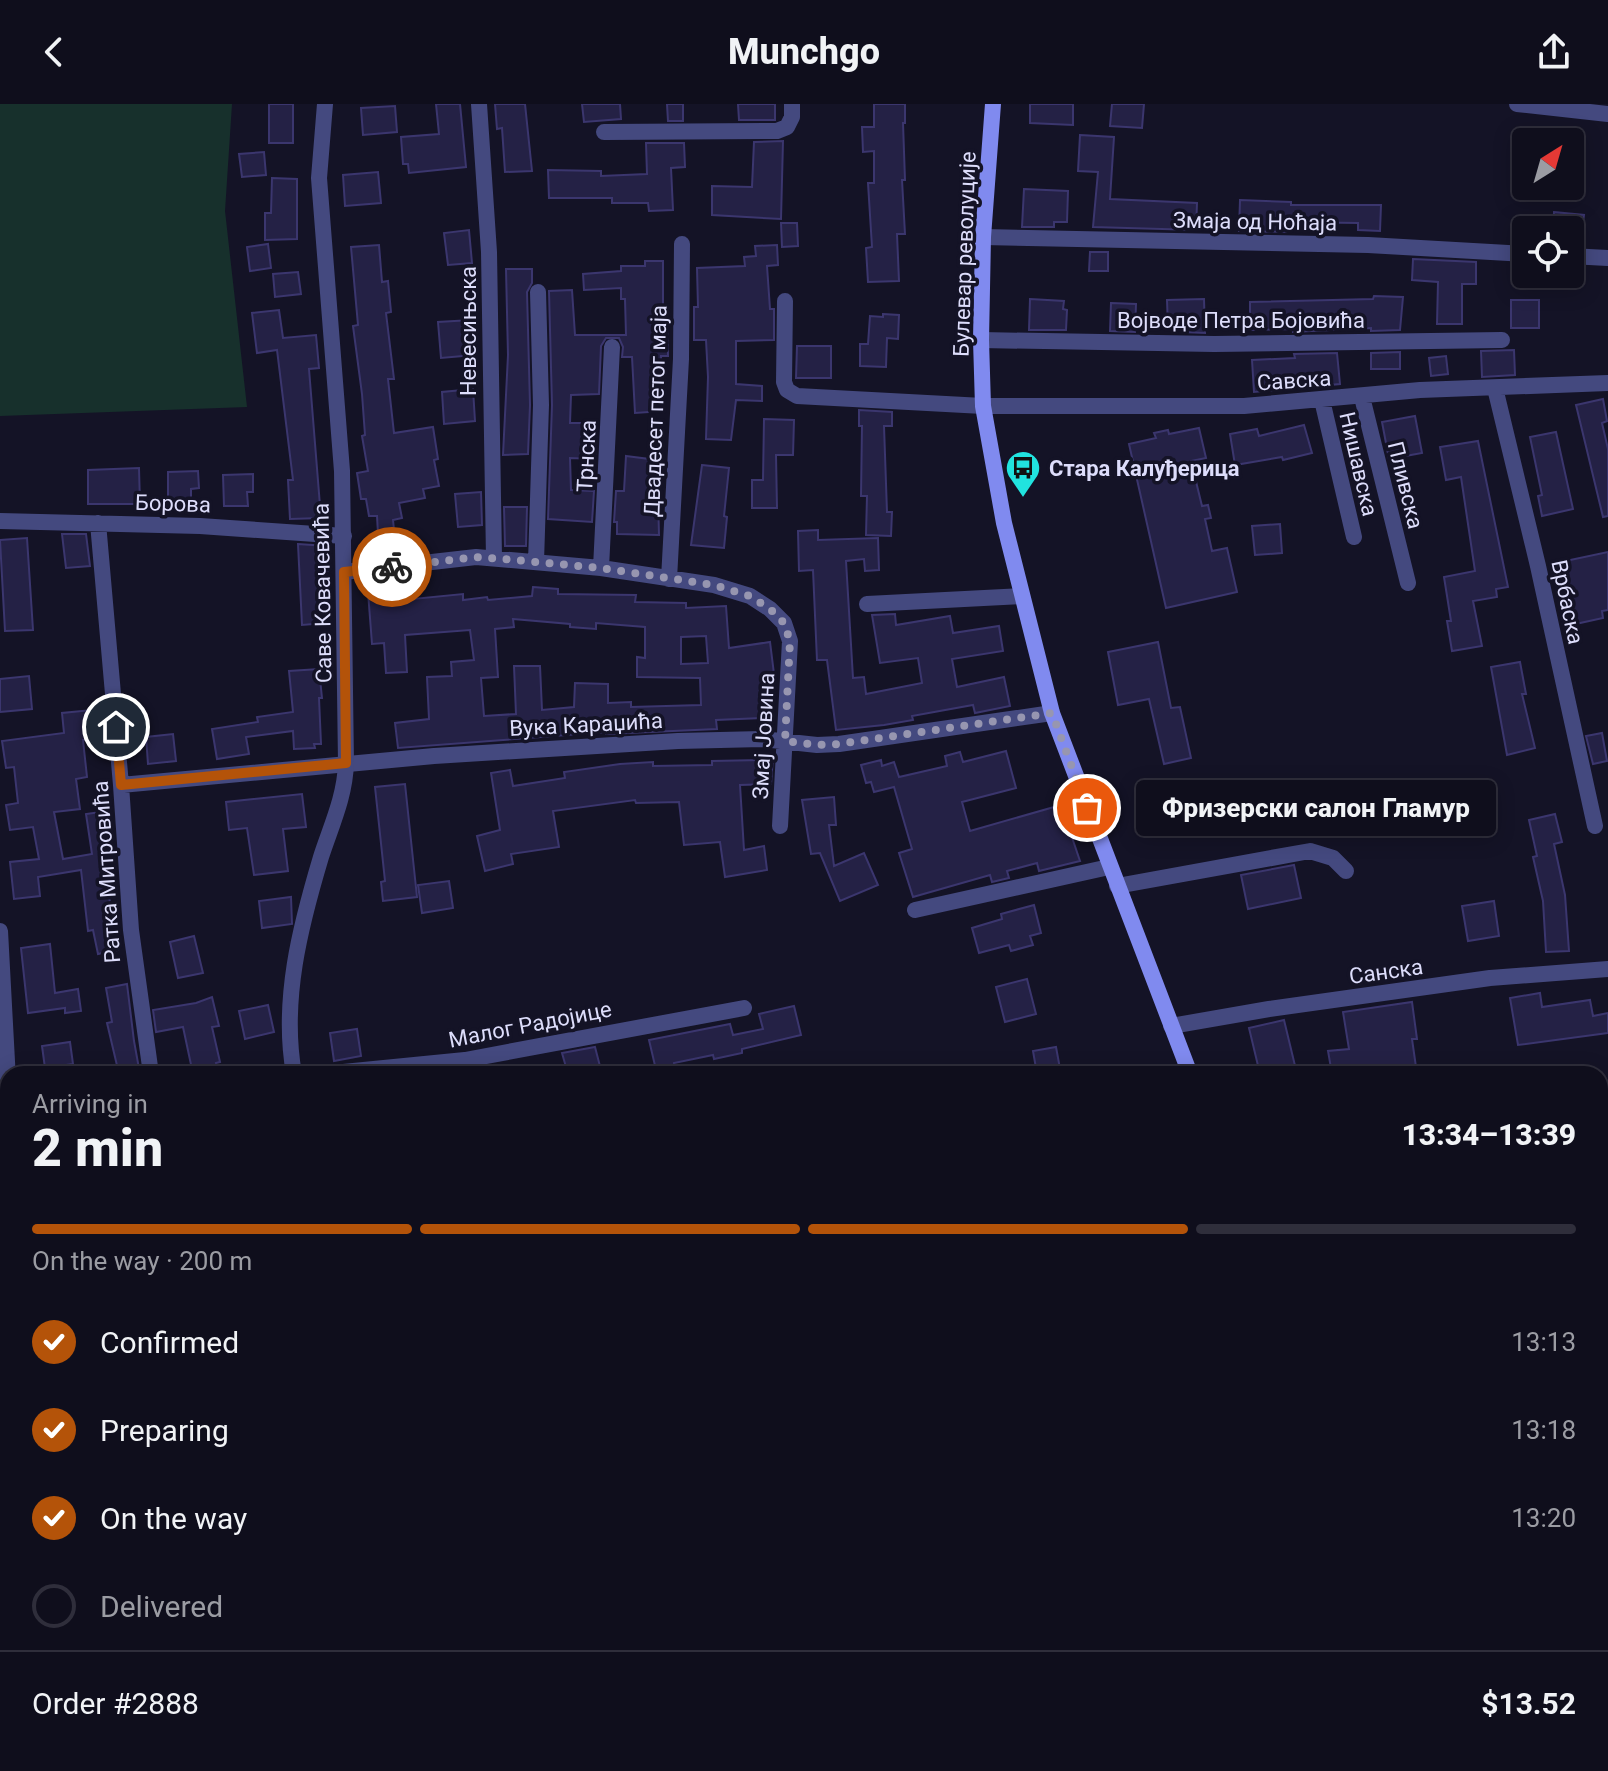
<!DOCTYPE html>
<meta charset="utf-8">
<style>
:root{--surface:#0f0e1c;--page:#1d1c29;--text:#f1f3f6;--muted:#9b9ca3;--line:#2f2e3b;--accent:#b45309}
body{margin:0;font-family:Roboto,sans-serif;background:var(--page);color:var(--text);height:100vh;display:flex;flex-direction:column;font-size:30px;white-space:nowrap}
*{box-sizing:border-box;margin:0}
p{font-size:26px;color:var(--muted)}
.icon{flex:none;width:44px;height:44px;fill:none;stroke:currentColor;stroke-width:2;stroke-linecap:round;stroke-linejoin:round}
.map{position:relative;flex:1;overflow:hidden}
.sheet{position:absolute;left:0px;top:962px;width:1608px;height:706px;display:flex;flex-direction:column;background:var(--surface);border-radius:24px 24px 0 0;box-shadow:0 4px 20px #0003,0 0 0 2px var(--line)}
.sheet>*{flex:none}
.needle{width:52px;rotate:37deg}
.fabs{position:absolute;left:1512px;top:24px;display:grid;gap:16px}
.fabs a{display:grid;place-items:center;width:72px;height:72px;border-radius:8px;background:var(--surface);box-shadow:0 4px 20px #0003,0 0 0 2px var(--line);font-size:40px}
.pin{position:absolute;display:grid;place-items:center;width:68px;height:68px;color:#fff;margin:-34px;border:4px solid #fff;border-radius:50%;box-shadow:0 2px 8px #0007}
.courier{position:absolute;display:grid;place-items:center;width:80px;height:80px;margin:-40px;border:6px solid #b45309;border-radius:50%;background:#fff;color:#222;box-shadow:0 2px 10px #0007}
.bubble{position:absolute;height:56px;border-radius:8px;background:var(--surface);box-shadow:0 4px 20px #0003,0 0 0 2px var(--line);font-size:26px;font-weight:800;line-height:56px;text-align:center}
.overview em{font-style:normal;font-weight:800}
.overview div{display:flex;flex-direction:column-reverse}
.overview{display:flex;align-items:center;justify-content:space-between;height:136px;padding:0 32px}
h1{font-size:52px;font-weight:800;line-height:60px}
.bar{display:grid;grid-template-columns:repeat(4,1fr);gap:12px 8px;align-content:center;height:96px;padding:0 32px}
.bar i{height:10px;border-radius:6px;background:var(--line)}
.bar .active{background:var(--accent)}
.bar p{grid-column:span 4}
.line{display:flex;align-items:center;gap:20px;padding:0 32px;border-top:2px solid var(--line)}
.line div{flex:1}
ol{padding:0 32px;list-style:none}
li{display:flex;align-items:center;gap:24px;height:88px}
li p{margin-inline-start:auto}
li .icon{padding:8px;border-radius:50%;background:var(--accent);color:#fff;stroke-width:4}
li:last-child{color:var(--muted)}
li i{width:44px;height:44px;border:4px solid var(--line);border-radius:50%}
header{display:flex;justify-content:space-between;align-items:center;height:104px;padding:0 32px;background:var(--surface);font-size:36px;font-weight:800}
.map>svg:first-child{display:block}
.green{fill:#17302c}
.building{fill:#242145;stroke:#3b366e;stroke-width:2;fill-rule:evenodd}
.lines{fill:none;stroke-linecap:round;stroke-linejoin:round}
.minor{stroke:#44497f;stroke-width:16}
.tertiary{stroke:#44497f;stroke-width:16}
.secondary{stroke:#808aef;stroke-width:16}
.done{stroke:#9796b0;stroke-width:8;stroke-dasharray:0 14.4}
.route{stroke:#b45309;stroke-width:10}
.labels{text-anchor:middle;stroke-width:7;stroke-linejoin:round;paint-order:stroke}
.street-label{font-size:22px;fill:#ddddfb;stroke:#141326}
.poi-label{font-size:22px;font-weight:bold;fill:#ddddfb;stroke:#141326;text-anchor:start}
</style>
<header><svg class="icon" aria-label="back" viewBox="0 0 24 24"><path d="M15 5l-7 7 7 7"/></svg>Munchgo<svg class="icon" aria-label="share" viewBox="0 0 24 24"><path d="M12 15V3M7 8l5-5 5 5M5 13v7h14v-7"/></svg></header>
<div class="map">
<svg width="1608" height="1667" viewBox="0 0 1608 1667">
<rect width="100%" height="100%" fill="#141326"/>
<!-- green -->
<path class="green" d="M0,0h232l-7,107 22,196 -247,9z
M1600,1080l8,10v202l-8,-6z
M1600,1449l8,1v110l-8,-4z"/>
<!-- building -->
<path class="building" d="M269,0h24v39h-24z
M436,0h24l6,63 -57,6 -1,-9h-5l-2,-27 38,-3z
M495,0h30l7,67 -27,1 -3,-44 -5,1z
M582,0h38l1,15 -37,3z
M667,0h16v17h-15z
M738,0h37v16h-36z
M874,0h31v19h-2l2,57h-3l3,54h-8l2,47 -31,1 -2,-34 6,-1 -4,-64h6v-32l-11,1 -1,-25h12z
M1030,0h43v21l-43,-2z
M1112,0h32l-2,24 -32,-2z
M395,2l2,26 -34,3 -2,-27z
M1080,31l34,2 -4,62 87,4 -1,27 -103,-3 5,-55 -20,-1z
M783,37l-2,78 -69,-4v-29l40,1 2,-45z
M646,39h38l1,24 -14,1 2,42 -24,1 -1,-8h-36v-5h-63l-1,-28 53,1v5l46,-2z
M264,48l2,23 -24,2 -3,-23z
M378,68l3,31 -36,3 -2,-31z
M272,74l25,1v60l-32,1v-27h6z
M1024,85l44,2 -1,31h-13v5h-32z
M1240,96l51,2v3h90l-1,26 -22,-1v-7l-67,-1v10l-52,-1z
M1554,108l30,3 -2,15h-29z
M781,119h16l1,23 -16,1z
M469,126l3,33 -24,2 -4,-32z
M268,140l3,24 -21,3 -3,-24z
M379,141l3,37 6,-1 3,31 -5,1 8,66h-6l6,54 39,-6 5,32 -4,1 5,26 -16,3 2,9 -26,5 3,15 -9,2 3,29 -17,3 -2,-36h-8l-3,-17h-5l-4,-26 11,-2 -6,-35 3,-1 -3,-41 -9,-68 5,-1 -7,-78z
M777,141l1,20 -11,1 3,43h4v31l-38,1v43l26,2v15l-26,-1 -5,40 -25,-1 2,-62 -2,-37h-12v-33h4l-1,-39 48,-2 -1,-9 12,-1 -1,-10z
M1090,148h18v19h-19z
M1413,155l63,3v22h-14v40h-25l1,-42 -26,-2z
M645,157h18v57h4l1,38h-7l2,55 -28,2 -3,-56h-10l1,-10 -4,-9h-13l-5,8 -2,48 -28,1 -1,28h27l-2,36 -25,-1 1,32 23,1 -2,31 -44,-3 4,-114 -3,-114 23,-1 3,45h51l-1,-36h-4v-11l-37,2 -1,-16 38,-3v-5h24z
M506,165h26v14l-5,9 3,113 -2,49 -25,1 5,-100z
M298,168l3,22 -26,3 -2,-23z
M1374,192l29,1 -3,33 -29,1v-3l-78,4v-3l-43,1v-28l123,-3z
M1030,195l34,2 -1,8 4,1 -1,20h-37z
M1204,195l1,34 -22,-1v-5l-15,1 -1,-28z
M1511,196h28v28h-28z
M1111,199l25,1 -1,28 -25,-1z
M279,206l4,28 33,-3 3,33 -10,1 12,149 -31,1 -2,-39h5l-16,-130 -20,3 -5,-40z
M883,210l16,1 -1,24 -11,-1 -1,29 -26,-1v-22h8l2,-28 13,1z
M471,216l3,35 -33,3 -3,-36z
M797,242h34v32h-35z
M1514,246l1,25 -33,2 -1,-26z
M1400,248v17h-29v-16z
M1337,249l3,31 -86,8 -2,-32 43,-2 -1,-4z
M1446,252l2,18 -17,2 -2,-18z
M473,285l2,32 -31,3 -2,-32z
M1603,295l4,22 -5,2 6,26v67l-5,1 -27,-112z
M859,306l33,2v14h-8l3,86h5l-1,24 -25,-1 1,-39h-6l1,-70h-3z
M1415,312l7,37 -33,6 -7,-37z
M764,315l30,1 -1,35h-17l1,53h-25v-28h11z
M1304,321l8,28 -29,7 -1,-3 -47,8 -5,-31 27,-5 2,7z
M1199,324l7,30 -15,3 11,45 6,-1 3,13 -6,1 7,32 15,-3 10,44 -71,16 -37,-164 27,-6 -2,-5 14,-3 1,4z
M1556,328l17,77 -31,7 -4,-20 4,-1 -12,-58z
M1478,337l30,146 -12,2 1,8 -24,4 9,45 -30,5 -5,-30h4l-7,-44 31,-6 -14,-94 -15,3 -6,-33z
M626,352l31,4 2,75 -42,-1v-12h-3l2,-31h8z
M702,361l27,3 -5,48 3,1 -3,31 -33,-3z
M139,364l1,36h-52v-34z
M198,367l1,17 -8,1v12l-23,1v-30z
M253,370v18h-6l1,14h-24l-1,-31z
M481,388l1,33 -24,2 -3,-33z
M504,403h23l-1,39h-21z
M1280,420l2,29 -27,2 -3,-29z
M818,426v10l60,-2 1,32 -14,1 -1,-12 -18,2 7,117 11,-1 2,17 56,-11 -4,-25 -38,5 -8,-48 23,-1 1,11 54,-9 3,17 46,-7 4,25 -51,8 5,28 47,-10 6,29 -35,7 -2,-8 -61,11 1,4 -29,5 -48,5 -9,-70h-10l-4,-90 -14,1 -1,-40z
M62,430h24l4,32 -24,2z
M27,434l6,92 -28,1 -5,-91z
M298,440l29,2 1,25h-7l4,52 -23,2z
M1608,448v58l-6,1 1,7 -32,7 -15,-62z
M533,483l25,2v5l78,1 -1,7 51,1v5l40,-2 3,42 41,-6 4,32 -13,2 1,42 -46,2 1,9 -111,5v-2l-208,16 -3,-25 34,-4 -2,-42 25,-1 -1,-14 23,-2 -4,-30 -65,5 2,37 -21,1 -2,-30 -12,1 -4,-52 24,-1 1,10 70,-7v6l24,-3 1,3 44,-4zM513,515l57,5v3l26,2v-6l49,4v31l-8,-1v20l63,1 1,27 -70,2v-5l-23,1v-19l-33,-1 -1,24 -32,3 -2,-44h-26l2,48 -32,2 -3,-38 17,-1 -3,-48 19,-2zM706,532l2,27 -27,1v-27z
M1158,538l13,66 9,-1 11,51 -27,6 -15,-65 -31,6 -10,-53z
M1520,558l6,32h-4l13,54 -28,7 -16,-88z
M319,565l3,29h-3l2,46h-7l1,4 -21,1 -1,-18 -47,6 3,17 -32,5 -5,-30 46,-7 -1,-5 36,-5 -4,-41z
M29,572l3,33 -32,3v-33z
M92,606l3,29 -12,1 4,37 -11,2 4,30 -26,3 9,47 29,-5 -6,-40 22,-3 4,29 -5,1 6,37 -7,1 12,71 -20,4 -5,-24 -5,1 -7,-61 -43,7 2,19 -26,3 -4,-37 29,-3 -6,-32 -23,3 -4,-25 12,-2 -4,-36 -8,1 -4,-27 62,-8 -2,-20z
M1602,629l5,28 -14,3 -7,-28z
M173,630l3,27 -28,3 -2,-27z
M1006,647l10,37 -54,14 8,29 91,-26 19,56 -41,10 -2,-8 -30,8 2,7 -17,4 -2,-7 -77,22 -14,-44 13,-4 -18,-62 -20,5 -3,-10 -5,1 -5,-18 20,-5 1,6 12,-4 5,15 48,-11 -2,-10 15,-4 3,10z
M761,653h12l-2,27 -31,1 4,65 20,-4 3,24 -42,7 -5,-35 -36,3 -5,-43 -43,1 -1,-3 -82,11 6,36 -48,7 2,10 -28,7 -8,-35 23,-6 -9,-57 19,-3 3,16 52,-8 -1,-6 56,-8 33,-2v4l59,-1v-4l49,-1z
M405,680l12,113 -34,4 -2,-19 4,-1 -10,-94z
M302,690l4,33 -23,2 5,42 -34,4 -7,-47 -18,2 -3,-28z
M834,693l2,28h-7l5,41 30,-13 14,32 -38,16 -20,-48 -9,1 -9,-54z
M1555,710l7,28 -8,2 11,51 4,56 -23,1 -3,-51 -10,-44 4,-1 -8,-36z
M1294,761l7,33 -53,11 -7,-34z
M449,777l4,27 -31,5 -4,-28z
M291,793l1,27 -30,4 -3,-27z
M1494,797l5,35 -31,5 -6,-35z
M1034,801l7,28 -11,3 3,9 -22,6 -2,-6 -30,8 -7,-25 30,-9 -1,-5z
M194,832l9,37 -25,5 -8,-36z
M50,840l5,49 23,-4 3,22 -16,2v-5l-37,5 -7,-65z
M1027,875l9,35 -31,8 -9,-35z
M127,880l7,57 6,33h-21l-12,-51 5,-1 -6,-34z
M1540,889l2,14 48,-7 3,16 15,-3v20l-90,12 -8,-47z
M212,893l7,29 -7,1 8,35 -4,1 3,11h-26l-10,-47 -27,5 -3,-22 43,-7z
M1412,898l5,37h-5l5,35h-85l-4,-23 21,-2 -6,-37z
M268,901l6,27 -29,7 -6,-28z
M794,902l7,29 -59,14v4l-28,6 -1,-4 -39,8 2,11h-19l-8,-34 81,-16 3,11 30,-6 -4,-15z
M1284,916l13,54h-37l-11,-46z
M357,925l4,27 -27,5 -4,-28z
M70,938l3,22 -28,4 -3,-22z
M595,943l7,27h-34l-6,-21z
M1056,943l5,27h-24l-4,-23z"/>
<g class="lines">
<!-- minor -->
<path class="minor" d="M479,0l10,148 5,306
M1517,0l91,10
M604,28l173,-1 10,-4 5,-10v-13
M983,133l385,8 158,9
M1570,152l38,2
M785,197l-1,81 3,8 10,6 186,10h261l176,-16 188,-7
M981,236l233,4 288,-4
M1495,284l43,178 57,260
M1362,293l46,186
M1322,296l32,137
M0,417l200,5 144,10
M98,419l23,262 10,145 20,144
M536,458l5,-157 -3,-113
M601,464l11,-221
M344,468l132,-15 125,11 113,17 36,11 20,13 14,14 6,18 -10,185
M669,475l12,-220 1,-115
M867,500l154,-8
M121,681l313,-29 244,-15 84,-2 55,6 22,-1 213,-31
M1117,782l193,-35 23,7 13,13
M915,806l194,-43
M0,827l8,149
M1171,922l98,-17 221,-31 118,-9
M323,970l142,-14 279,-52
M0,1053l8,4
M1600,1640h8
M458,1660l1,7
M607,1660v7
M771,1660l1,7
M28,1667l2,-7
M911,1667l5,-7"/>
<!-- tertiary -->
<path class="tertiary" d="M294,970c-13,-73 6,-147 27,-217 10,-31 24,-60 25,-94l-4,-292 -23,-293 6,-74
M860,1660l17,7
M209,1667l3,-7"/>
<!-- secondary -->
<path class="secondary" d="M993,0l-10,133 -2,103 2,66 21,117 48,190 138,361
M1487,1660l3,7"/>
</g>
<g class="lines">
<!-- done -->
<path class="done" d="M392,463l84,-10 39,3 86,8 113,17 36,11 20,13 14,14 6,18 -5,100 32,4 22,-1 213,-31 35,95"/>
<!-- route -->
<path class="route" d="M116,623l5,58 225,-22 -2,-191 48,-5"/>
</g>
<!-- icons -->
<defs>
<symbol id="bus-pin" viewBox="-11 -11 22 30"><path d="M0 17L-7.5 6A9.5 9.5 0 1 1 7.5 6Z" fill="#21e3df" stroke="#141326"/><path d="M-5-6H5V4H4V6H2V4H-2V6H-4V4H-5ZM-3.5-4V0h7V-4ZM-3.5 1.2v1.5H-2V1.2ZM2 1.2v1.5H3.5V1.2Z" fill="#111"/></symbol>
</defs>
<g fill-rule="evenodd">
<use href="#bus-pin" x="1003" y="344" width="40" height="54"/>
</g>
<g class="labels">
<!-- street labels -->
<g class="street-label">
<text transform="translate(1255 117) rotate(1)" y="8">Змаја од Ноћаја</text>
<text transform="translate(964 150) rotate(-88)" y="8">Булевар револуције</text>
<text x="1241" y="224">Војводе Петра Бојовића</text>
<text transform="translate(468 227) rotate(-90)" y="8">Невесињска</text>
<text transform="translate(1294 276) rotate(-4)" y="8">Савска</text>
<text transform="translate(655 307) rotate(-88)" y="8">Двадесет петог маја</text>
<text transform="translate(586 352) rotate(-87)" y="8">Трнска</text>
<text transform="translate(1359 360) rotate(77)" y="8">Нишавска</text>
<text transform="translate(1406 381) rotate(76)" y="8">Пливска</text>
<text transform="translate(173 399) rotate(2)" y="8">Борова</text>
<text transform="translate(322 489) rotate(-91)" y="8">Саве Ковачевића</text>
<text transform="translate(1568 498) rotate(78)" y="8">Врбаска</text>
<text transform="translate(586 620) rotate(-3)" y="8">Вука Караџића</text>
<text transform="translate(763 632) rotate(-87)" y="8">Змај Јовина</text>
<text transform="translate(106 768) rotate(-94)" y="8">Ратка Митровића</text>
<text transform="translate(1386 867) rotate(-8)" y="8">Санска</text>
<text transform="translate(530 920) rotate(-11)" y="8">Малог Радојице</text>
</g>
<!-- poi labels -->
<g class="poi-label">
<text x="1049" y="372">Стара Калуђерица</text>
</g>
</g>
</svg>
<div class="fabs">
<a><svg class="needle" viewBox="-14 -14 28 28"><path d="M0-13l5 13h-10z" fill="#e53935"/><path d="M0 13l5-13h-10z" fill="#9b9ca3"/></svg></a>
<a><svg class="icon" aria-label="locate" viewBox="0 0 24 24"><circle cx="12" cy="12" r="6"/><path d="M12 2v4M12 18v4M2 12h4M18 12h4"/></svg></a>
</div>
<div class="pin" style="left:1087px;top:704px;background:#ea580c"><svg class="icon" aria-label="bag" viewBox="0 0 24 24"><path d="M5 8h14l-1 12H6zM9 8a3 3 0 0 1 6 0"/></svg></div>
<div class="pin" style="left:116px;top:623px;background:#1f2937"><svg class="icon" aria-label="home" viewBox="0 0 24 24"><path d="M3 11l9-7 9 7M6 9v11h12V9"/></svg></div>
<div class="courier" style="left:392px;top:463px"><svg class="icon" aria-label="bike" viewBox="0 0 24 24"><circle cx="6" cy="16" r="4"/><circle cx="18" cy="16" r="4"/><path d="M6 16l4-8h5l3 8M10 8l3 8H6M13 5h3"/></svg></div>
<div class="bubble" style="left:1136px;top:676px;width:360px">Фризерски салон Гламур</div>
<section class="sheet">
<div class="overview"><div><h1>2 min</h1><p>Arriving in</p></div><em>13:34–13:39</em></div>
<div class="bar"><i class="active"></i><i class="active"></i><i class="active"></i><i></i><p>On the way · 200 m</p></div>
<ol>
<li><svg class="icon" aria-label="check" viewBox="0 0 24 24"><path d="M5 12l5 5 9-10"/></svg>Confirmed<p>13:13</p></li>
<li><svg class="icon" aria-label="check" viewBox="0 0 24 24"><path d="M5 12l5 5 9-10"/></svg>Preparing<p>13:18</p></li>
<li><svg class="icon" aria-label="check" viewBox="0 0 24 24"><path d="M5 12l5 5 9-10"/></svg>On the way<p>13:20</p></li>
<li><i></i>Delivered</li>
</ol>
<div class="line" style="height:104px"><div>Order #2888</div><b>$13.52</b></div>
</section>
</div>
